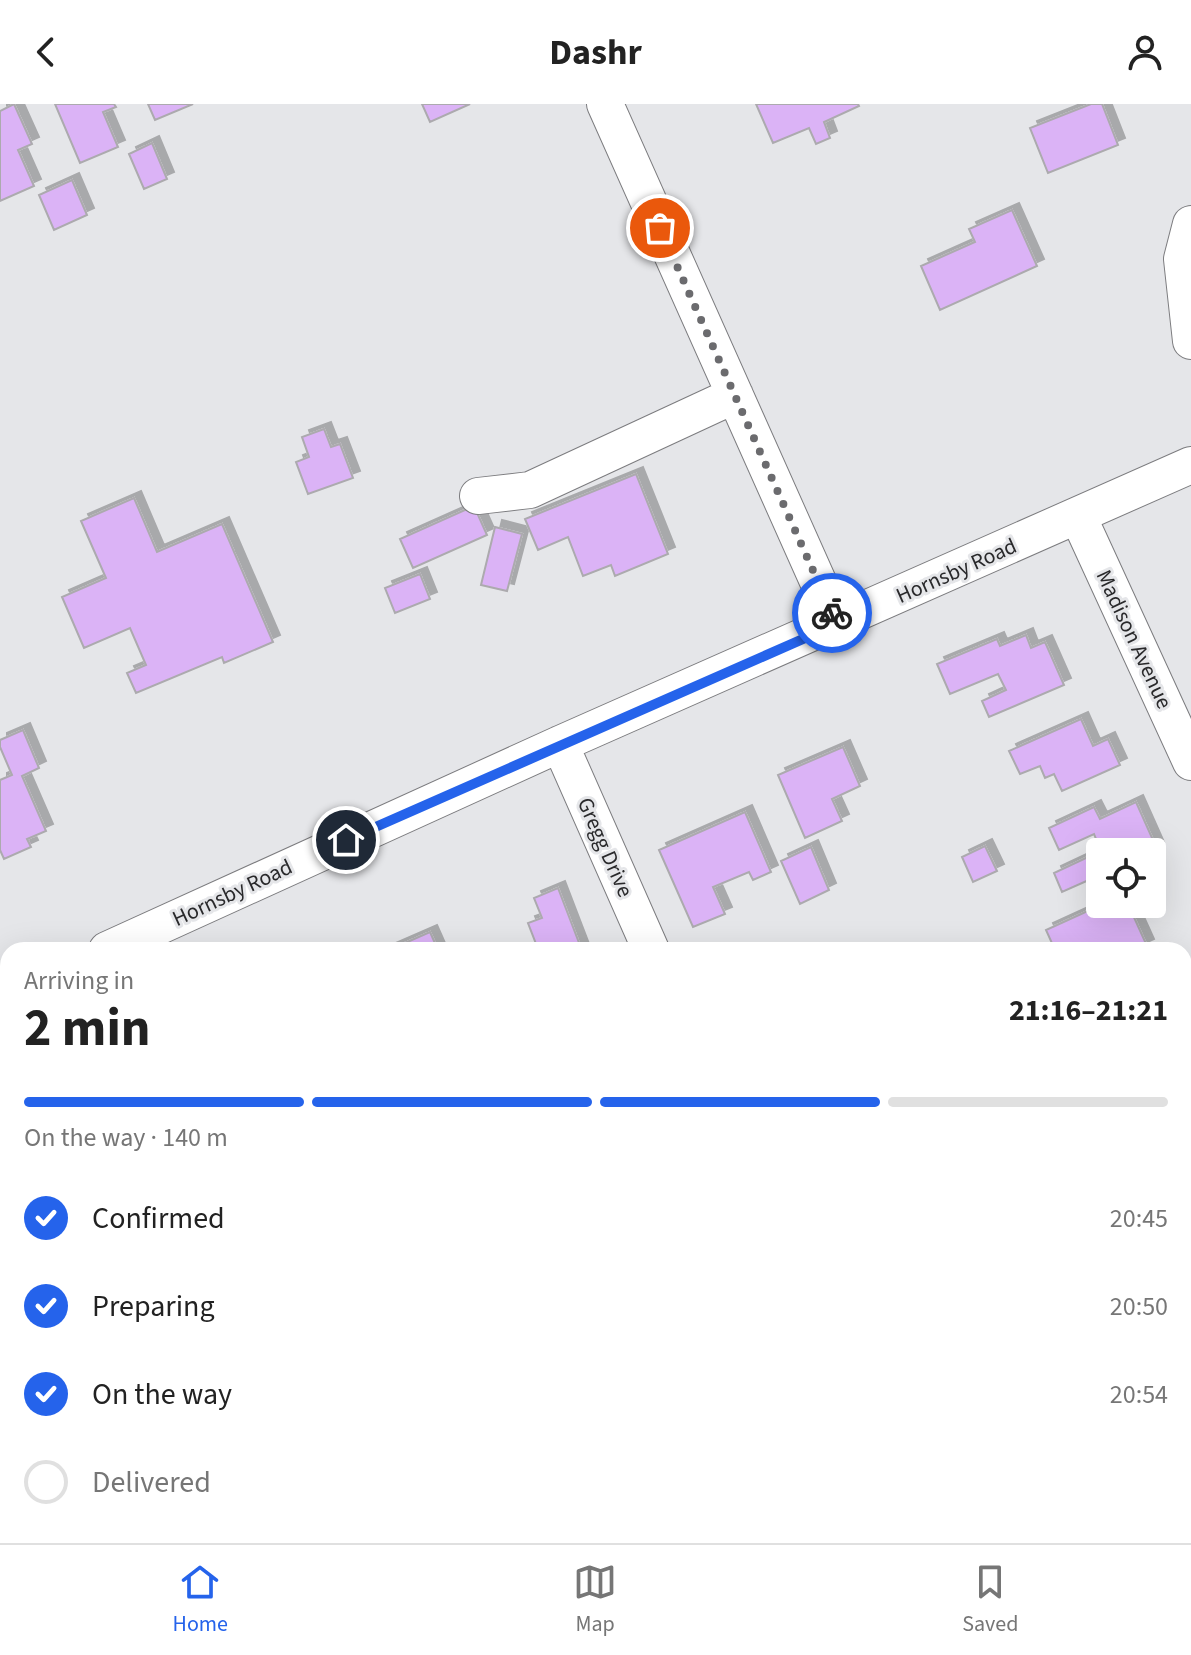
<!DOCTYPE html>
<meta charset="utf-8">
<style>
:root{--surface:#fff;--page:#f6f6f6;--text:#222;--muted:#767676;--line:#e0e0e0;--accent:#2563eb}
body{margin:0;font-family:"Source Sans 3",sans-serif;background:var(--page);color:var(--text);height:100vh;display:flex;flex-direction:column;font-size:30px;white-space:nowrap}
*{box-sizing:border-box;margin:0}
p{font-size:26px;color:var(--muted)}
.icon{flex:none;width:44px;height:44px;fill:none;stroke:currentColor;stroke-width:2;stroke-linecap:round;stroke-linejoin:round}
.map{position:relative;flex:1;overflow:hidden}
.details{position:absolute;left:0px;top:838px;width:1192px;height:602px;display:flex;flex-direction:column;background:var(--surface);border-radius:24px 24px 0 0;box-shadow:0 8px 32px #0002}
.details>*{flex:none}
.controls{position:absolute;left:1086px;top:734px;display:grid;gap:16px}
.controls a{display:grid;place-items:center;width:80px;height:80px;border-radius:8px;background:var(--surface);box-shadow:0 8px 32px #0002;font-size:40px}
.pin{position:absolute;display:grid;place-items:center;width:68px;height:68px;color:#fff;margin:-34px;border:4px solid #fff;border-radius:50%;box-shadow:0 2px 8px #0007}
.courier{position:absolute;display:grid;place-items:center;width:80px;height:80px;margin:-40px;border:6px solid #2563eb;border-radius:50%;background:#fff;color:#222;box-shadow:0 2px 10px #0007}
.summary em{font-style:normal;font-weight:700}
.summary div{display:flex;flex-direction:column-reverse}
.summary{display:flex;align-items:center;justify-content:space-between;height:136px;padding:0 24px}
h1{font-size:52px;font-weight:700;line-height:60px}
.bar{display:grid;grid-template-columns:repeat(4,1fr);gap:12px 8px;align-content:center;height:96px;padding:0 24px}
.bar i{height:10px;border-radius:6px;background:var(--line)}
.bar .on{background:var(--accent)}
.bar p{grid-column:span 4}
ol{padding:0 24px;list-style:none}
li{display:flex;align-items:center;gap:24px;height:88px}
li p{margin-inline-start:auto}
li .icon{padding:8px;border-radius:50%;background:var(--accent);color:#fff;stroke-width:4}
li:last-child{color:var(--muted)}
li i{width:44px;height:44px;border:4px solid var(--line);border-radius:50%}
header{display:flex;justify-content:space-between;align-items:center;height:104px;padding:0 24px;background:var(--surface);font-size:36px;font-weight:700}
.menu{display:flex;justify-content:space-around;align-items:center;height:112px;border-top:2px solid var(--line);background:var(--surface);font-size:22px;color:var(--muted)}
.menu a{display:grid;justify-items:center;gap:4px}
.menu .on{color:var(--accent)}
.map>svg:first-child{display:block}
.building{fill:#dbb3f6;stroke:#acaaae;stroke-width:2;filter:url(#shadow)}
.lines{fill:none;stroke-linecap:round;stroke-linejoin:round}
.minor-casing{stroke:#7c7c7f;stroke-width:38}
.minor{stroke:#fff;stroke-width:36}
.done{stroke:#6b6b6e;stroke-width:8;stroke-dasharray:0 14.4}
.route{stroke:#2563eb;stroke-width:10}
.labels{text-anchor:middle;stroke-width:6;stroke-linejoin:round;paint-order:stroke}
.street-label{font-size:22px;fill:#29292b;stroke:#e5e6e9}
</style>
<header><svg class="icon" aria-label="back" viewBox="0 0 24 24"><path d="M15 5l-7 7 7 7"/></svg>Dashr<svg class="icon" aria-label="person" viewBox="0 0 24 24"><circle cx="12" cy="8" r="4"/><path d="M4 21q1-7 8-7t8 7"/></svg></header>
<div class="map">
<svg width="1191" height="1439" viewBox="0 0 1191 1439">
<defs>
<filter id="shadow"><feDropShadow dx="7" dy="-7" stdDeviation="0" flood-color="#0004"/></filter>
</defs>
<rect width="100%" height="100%" fill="#e5e6e9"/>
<!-- building -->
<path class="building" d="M14,0l18,40 -14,6 16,36 -34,15v-90z
M55,0h59l2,3 -13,5 15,35 -38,16z
M148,0h45l-38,16z
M422,0h48l-40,18z
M756,0h102l1,2 -35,16 6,16 -14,6 -7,-16 -36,15z
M1091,0h11l16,41 -70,28 -18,-45z
M152,39l15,36 -23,10 -15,-35z
M72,76l15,35 -33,15 -15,-35z
M1012,106l25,56 -97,44 -19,-44 54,-24 -6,-13z
M324,325l7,18 9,-3 13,34 -45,16 -12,-32 13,-5 -7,-20z
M636,370l32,80 -53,22 -4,-11 -28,11 -15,-39 -30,13 -13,-31z
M134,394l23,54 65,-28 51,118 -49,21 -2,-6 -86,36 -9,-20 19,-8 -16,-37 -46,20 -22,-51 44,-19 -25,-57z
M474,402l13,29 -74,33 -13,-29z
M495,423l27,7 -15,57 -26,-6z
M420,470l10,25 -35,14 -10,-25z
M1026,531l5,13 14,-6 19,43 -75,32 -7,-16 24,-11 -8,-16 -48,20 -13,-30 60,-25 3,7z
M1081,615l12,27 15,-7 12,26 -58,26 -8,-17 -9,4 -5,-12 -20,8 -11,-23z
M23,626l16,38 -17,8 24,55 -19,8 4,8 -27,12 -4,-9v-70l12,-5 -12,-28v-7z
M843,643l17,39 -28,13 10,22 -37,17 -27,-63z
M1136,698l21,47 -6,3h-51v23l-38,17 -8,-19 47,-22 -7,-17 -35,16 -10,-22 45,-21 6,12z
M745,708l26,60 -18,8 -4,-8 -36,15 12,27 -32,13 -34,-77z
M985,742l12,25 -24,11 -11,-25z
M811,743l18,43 -29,14 -19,-43z
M558,784l23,60 -28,2 -2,-5 -13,4 -10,-26 14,-5 -8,-20z
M1103,800h25l19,42 -9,4h-48l-3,-5 -12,5h-20l-9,-20z
M430,828l8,18h-49z
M1191,906v28l-7,-15v-10z
M8,1019v43l-1,-2 -7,3v-41z
M119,1432h59l3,7h-59z
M396,1432h51l2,5 -6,2h-44z"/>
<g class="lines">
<defs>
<path id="minor" d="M605,0l232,520
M1191,120l-9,35 9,82
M478,392l52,-6 205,-95
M1078,412l113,246
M560,640l91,206
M107,846l453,-206 631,-279
M0,894l8,-3
M289,1432l3,7
M911,1432l3,7"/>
</defs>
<!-- minor casing -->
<use href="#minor" class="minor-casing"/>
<!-- minor -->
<use href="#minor" class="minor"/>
</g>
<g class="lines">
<!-- done -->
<path class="done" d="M660,124l172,385"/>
<!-- route -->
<path class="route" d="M346,736l482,-212 9,-4 -5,-11"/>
</g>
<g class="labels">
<!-- street labels -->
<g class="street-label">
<text transform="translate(956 466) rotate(-24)" y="8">Hornsby Road</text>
<text transform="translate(1135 535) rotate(65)" y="8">Madison Avenue</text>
<text transform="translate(606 743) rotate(66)" y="8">Gregg Drive</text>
<text transform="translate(232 788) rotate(-25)" y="8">Hornsby Road</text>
</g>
</g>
</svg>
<div class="controls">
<a><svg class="icon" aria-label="locate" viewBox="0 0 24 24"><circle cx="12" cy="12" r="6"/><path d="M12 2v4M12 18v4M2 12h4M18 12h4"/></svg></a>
</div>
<div class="pin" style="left:660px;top:124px;background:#ea580c"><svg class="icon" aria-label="bag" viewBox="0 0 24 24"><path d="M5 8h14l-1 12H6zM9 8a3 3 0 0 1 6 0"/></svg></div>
<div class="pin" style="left:346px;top:736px;background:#1f2937"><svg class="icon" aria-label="home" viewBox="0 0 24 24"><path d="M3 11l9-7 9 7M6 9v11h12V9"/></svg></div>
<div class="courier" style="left:832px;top:509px"><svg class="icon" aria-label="bike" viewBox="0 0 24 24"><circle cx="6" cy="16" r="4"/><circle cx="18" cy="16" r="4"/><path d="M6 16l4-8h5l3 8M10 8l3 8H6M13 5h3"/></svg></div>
<section class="details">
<div class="summary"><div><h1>2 min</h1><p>Arriving in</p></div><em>21:16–21:21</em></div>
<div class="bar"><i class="on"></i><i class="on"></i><i class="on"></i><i></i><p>On the way · 140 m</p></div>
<ol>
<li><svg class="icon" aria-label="check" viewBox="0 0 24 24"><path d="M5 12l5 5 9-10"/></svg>Confirmed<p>20:45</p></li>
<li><svg class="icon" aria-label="check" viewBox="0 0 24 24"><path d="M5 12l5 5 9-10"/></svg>Preparing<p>20:50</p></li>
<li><svg class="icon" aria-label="check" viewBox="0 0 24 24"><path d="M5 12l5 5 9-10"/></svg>On the way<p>20:54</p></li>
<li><i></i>Delivered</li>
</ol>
</section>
</div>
<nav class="menu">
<a class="on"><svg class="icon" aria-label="home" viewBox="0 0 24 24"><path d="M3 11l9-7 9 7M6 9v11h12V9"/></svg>Home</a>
<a><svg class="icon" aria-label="map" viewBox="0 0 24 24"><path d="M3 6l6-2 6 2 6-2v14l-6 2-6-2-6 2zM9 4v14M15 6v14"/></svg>Map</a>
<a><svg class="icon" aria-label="saved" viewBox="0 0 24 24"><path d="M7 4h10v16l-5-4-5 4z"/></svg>Saved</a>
</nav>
